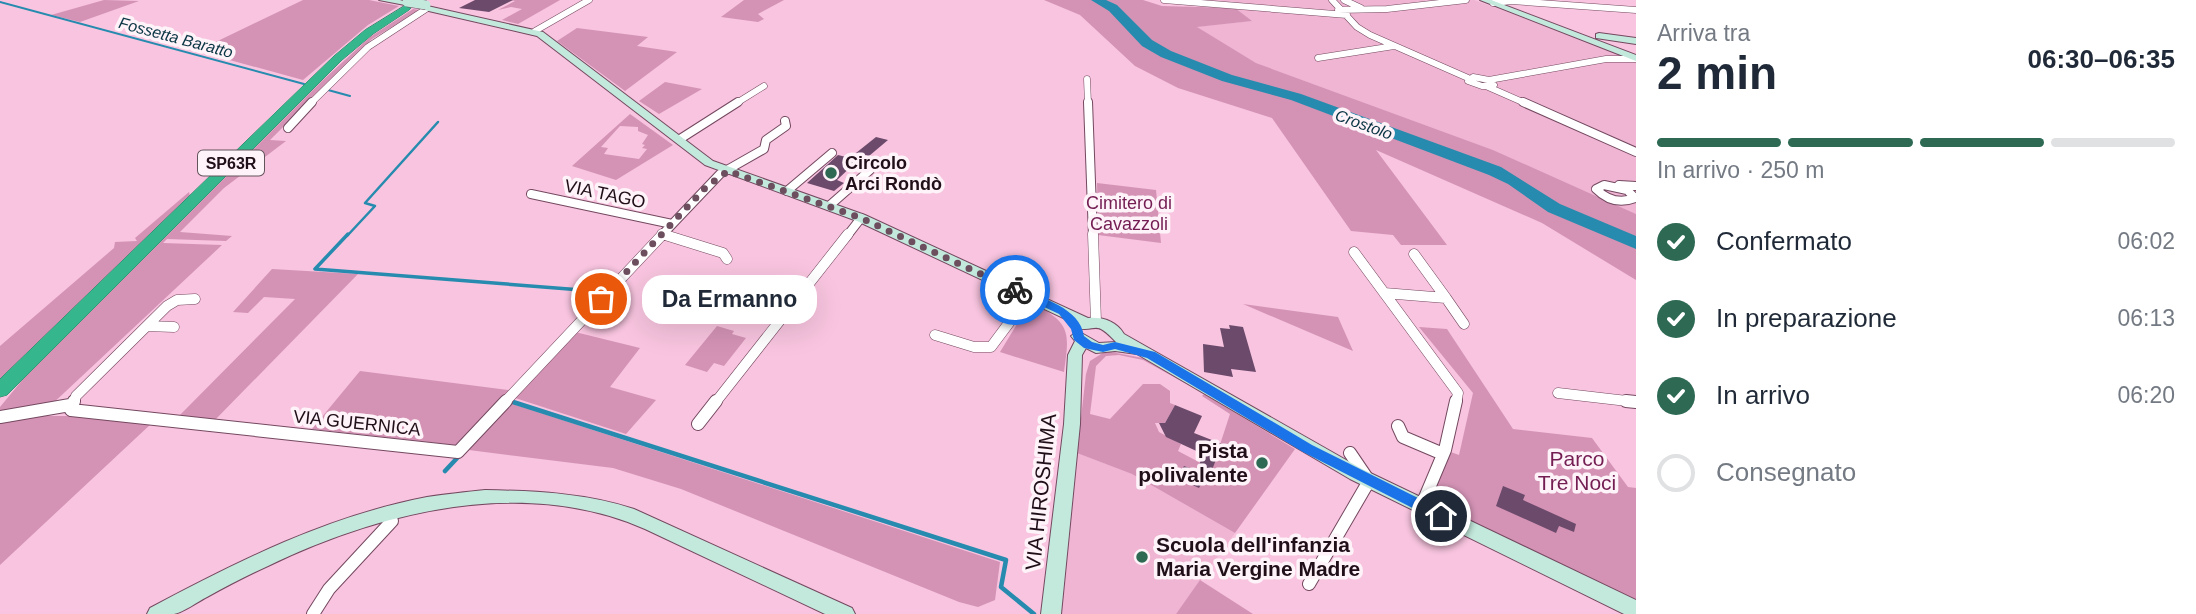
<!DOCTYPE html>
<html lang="it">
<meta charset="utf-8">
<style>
:root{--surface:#fff;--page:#f2f2f3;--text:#1f2937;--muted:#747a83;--line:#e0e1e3;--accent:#2d6953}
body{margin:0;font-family:Arial,sans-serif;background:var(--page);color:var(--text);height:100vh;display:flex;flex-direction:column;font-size:26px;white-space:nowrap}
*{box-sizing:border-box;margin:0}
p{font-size:23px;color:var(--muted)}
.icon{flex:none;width:38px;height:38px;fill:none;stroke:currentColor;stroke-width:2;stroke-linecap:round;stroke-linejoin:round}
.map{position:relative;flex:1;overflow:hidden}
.panel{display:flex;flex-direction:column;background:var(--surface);width:560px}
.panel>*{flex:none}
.pin{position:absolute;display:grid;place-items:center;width:60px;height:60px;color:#fff;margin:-30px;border:4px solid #fff;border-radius:50%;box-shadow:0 2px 7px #0007}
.courier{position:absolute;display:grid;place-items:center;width:70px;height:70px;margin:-35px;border:5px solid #1a73e8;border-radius:50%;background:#fff;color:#222;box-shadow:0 2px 9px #0007}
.bubble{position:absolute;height:49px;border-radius:21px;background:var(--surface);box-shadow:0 7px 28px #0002;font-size:23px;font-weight:700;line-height:49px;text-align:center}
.headline em{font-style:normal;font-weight:700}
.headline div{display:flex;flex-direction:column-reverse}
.headline{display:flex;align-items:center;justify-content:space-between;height:119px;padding:0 21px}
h1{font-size:46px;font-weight:700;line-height:52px}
.bar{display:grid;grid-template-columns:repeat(4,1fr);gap:10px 7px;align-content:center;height:84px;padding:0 21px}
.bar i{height:9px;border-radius:5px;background:var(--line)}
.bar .on{background:var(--accent)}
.bar p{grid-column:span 4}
ol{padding:0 21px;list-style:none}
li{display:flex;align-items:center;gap:21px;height:77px}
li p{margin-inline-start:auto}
li .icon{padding:7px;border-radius:50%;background:var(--accent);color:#fff;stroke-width:4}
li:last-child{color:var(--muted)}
li i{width:38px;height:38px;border:4px solid var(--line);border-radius:50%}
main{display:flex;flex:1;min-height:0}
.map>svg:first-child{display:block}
.built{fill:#efb5d3}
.green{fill:#d493b5;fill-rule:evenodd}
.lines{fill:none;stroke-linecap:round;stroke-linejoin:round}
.stream-far3{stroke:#268bae;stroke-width:2}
.stream-far2{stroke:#268bae;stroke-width:2.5}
.stream-far1{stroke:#268bae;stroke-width:3.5}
.stream{stroke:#268bae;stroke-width:4.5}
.river{fill:#268bae;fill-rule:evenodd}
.building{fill:#6c4a6c}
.street-far3-casing{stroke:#744860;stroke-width:7}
.street-far2-casing{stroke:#744860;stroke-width:10}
.street-far1-casing{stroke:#744860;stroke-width:11}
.street-casing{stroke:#744860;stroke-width:14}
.secondary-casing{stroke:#744860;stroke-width:2}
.highway-casing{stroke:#2e7b63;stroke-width:1}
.street-far3{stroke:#fff;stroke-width:6}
.street-far2{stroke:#fff;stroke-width:8}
.street-far1{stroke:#fff;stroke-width:10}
.street{stroke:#fff;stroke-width:12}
.secondary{fill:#c3e9dc;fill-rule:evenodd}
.highway{fill:#36b68c;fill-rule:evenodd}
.secondary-bridge-casing{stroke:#744860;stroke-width:10;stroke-linecap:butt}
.secondary-bridge{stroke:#c3e9dc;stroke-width:9}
.route{fill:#1a73e8}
.done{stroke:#6c4e5e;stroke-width:7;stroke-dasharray:0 12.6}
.poi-dot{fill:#2d6953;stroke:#fef3f8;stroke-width:2.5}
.labels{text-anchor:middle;stroke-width:7;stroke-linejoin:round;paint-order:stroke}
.far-water-label{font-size:16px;font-style:italic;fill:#083443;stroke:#fef3f8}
.shield{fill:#fef3f8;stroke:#63535b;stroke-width:2}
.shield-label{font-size:16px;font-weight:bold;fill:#200e18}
.poi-label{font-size:18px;font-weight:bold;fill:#200e18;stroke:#fef3f8;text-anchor:start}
.street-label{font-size:18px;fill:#200e18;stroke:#fef3f8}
.park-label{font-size:18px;fill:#731d53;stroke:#fef3f8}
.near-poi-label{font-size:21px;font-weight:bold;fill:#200e18;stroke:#fef3f8;text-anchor:end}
.near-park-label{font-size:21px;fill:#731d53;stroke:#fef3f8}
.near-street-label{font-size:21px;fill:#200e18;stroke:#fef3f8}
</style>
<main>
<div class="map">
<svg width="1636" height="614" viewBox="0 0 1636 614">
<rect width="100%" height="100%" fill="#f8c4df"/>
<!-- built -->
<path class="built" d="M1164,0h310l162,58v156l-143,-64 -237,-87 -60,-36 55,-6 -16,-13z
M1077,453l55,21 103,59 -59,81h-116z"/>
<!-- green -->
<path class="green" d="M104,0l35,1 -59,21 -29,-7z
M303,0h66l30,6 -31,19 -65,55 -106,-29z
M510,0h50l-42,24 -16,-4 20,-11 -11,-2 -13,3 17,-9z
M744,0h40l-26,14 6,5 -6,3 -37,-5z
M1044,0h99l19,6 73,2 17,13 -55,6 59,36 237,87 143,64v66l-94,-57 -166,-73 71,95h-46l-8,-10 -42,-4 -79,-113 -94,-30 -43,-22 -55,-51z
M413,9l7,1 -48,29 -102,101 16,1 -62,47 -44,44 52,4 -6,5 -59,-2 -4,4 59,2 -173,162 -49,6v-6l24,-29 299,-298 47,-43z
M577,28l71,9 -11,9 40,6 -52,39 -68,-50z
M665,82l37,7 -43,25 -20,-13z
M630,114l43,31 -57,35 -44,-14zM620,126l18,1v4l10,4 -6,9 3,1 -3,3 5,1 -8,10 -35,-5 4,-6 -7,-1z
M1097,183l59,7 5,53 -63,-8z
M189,192l1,4 -190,183v-33l114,-98 1,-6 22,-1 -2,-3z
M272,269l86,5 -145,148 -36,-4 118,-119 -31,-2 -16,16 -15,-1z
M1243,304l95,13 15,34z
M1036,305c36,19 33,30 28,67l-64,-20 28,-46z
M717,326l17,5 -2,3 14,4 -22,28 -10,-3 -7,9 -22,-7z
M1419,327l28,2 66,100 79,9 36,49 8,1v122l-215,-103 24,-57 14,5 14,-62z
M571,331l69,17 -30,39 46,13 -30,34 -117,-38 -54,49 -143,-16 48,-58 155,20z
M1106,351l42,8 44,28 -49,-27 -24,-5 -13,1 -10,10 -6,48 20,5 33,-35h17l10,7v12l5,2 -10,18h-10l4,9 22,12 -3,7 34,18 18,-55 -28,-18 2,-2 91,55 -60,84 -103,-59 -55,-21 9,-79 4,-13z
M510,403l490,159 -5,38 -17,7 -19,-5 -278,-113 -68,-21 -144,-18z
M42,416h35l75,7 -152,142v-144z
M1200,580l53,34h-77z"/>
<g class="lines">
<!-- stream-far3 -->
<path class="stream-far3" d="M0,2l304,82
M328,90l22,6"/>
<!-- stream-far2 -->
<path class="stream-far2" d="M347,236l28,-30 -10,-3 73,-81"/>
<!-- stream-far1 -->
<path class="stream-far1" d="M348,234l-33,35 292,23
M510,401l5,2"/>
<!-- stream -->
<path class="stream" d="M510,401l496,159 -5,27 33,27
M445,471l14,-15"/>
<!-- river -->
<path class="river" d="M1091,0h15l11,5 35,35 19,11 61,24 69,19 200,73 59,37 76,32v13l-88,-37 -40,-28 -19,-9 -198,-75 -69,-19 -61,-24 -19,-11 -33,-35z"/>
</g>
<!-- building -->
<path class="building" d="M475,0h38l-24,12 -30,-4z
M876,137l12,3 -19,16 -13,-3z
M838,155l20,5 -21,20 7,3 -10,8 -27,-8z
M1229,325l14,2 13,45 -25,-3 2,8 -29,-5 -1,-28 21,3 -4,-19 10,1z
M1175,405l27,11 -8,17 28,11 -10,26 -3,-1 -10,19 -22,-10 7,-12 13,5 6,-17 -37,-17 -7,-14h6z
M1503,486l22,9 -2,5 53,24 -2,8 -15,-6 -3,7 -60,-27z"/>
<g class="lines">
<defs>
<path id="street-far3" d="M1164,0l183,15
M1332,0l25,27 13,8 98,43
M1344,0l17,8
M1493,3l19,-2 124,9
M1338,10l49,-1 79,-9
M535,31l54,-31
M1318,58l76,-12
M1473,77l16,3 5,5 -12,1 -14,-5z
M1087,79l1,25
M1489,80l117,-21h30
M1486,86l41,18
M310,104l58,-57 58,-38
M735,104l29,-18"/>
<path id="street-far2" d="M1088,102l5,134
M1523,102l113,50
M288,128l24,-26
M680,139l58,-37
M1604,185l23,5 8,8c-15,6 -28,2 -39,-9z
M1619,185l17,1
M787,191l45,-38
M531,194l141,30
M829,206l41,-36
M662,234l5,2
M661,236l59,-62 44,-25 2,-9 20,-14 -1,-5
M847,236l14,-18"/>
<path id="street-far1" d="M662,234l61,19 4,6
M1093,234l3,88
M1354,252l104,141 -2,10
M1384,293l62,5 -32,-44
M1446,298l18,26
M147,326l27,1
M935,335l39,12h17l38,-51
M1558,393l78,9
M74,403l2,-7 91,-90 10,-6 18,-1
M504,403l159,-169
M715,403l133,-169"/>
<path id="street" d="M74,401l-3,9 387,42 48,-51
M1626,401l10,1
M0,417l70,-12
M698,424l18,-23
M1398,426l5,11 40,17
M1421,507l24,-57 11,-49
M1309,584l60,-103 -19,-28
M313,614l16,-25 63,-68"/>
<path id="secondary" d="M379,0h21l9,3 -4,2z
M1480,0h11l145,55v6z
M423,5l120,27 170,129 152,54 223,103c15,-1 28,3 36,16l238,135 274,131v14h-12l-274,-135 -213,-125 -22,-3 -19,2 -10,-5 -4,7 -2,69 -19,190h-20l23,-190 4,-69 7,-14 -4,-5 7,-5 21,12 17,-1c-23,-24 -17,-9 -41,-14l-1,-5 -217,-102 -152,-56 -168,-129 -117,-27 -1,-2z
M1599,33l37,5v6l-40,-6v-4z
M485,490c51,1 101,3 149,19l218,99 3,6h-30l-180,-85c-121,-53 -263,-18 -377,37 -20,9 -41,20 -61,31 -10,5 -23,15 -33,17 -9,0 -19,0 -27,0l3,-6c88,-47 178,-92 277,-111 19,-3 39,-5 58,-7z"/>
<path id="highway" d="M406,5l5,3 -2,2 -36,24 -31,26 -335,335 -7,2v-18l334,-323 31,-26z"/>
</defs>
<!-- street-far3 casing -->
<use href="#street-far3" class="street-far3-casing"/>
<!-- street-far2 casing -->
<use href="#street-far2" class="street-far2-casing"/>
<!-- street-far1 casing -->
<use href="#street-far1" class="street-far1-casing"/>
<!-- street casing -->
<use href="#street" class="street-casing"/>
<!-- secondary casing -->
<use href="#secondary" class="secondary-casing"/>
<!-- highway casing -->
<use href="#highway" class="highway-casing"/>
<!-- street-far3 -->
<use href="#street-far3" class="street-far3"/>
<!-- street-far2 -->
<use href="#street-far2" class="street-far2"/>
<!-- street-far1 -->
<use href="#street-far1" class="street-far1"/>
<!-- street -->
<use href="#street" class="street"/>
<!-- secondary -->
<use href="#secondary" class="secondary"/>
<!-- highway -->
<use href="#highway" class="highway"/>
<defs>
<path id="secondary-bridge" d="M407,2l19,3"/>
</defs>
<!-- secondary-bridge casing -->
<use href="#secondary-bridge" class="secondary-bridge-casing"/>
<!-- secondary-bridge -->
<use href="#secondary-bridge" class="secondary-bridge"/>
</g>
<!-- route -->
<path class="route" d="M1012,288h7c23,10 61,20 65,48l8,6 11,3 12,-3 40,10 157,93 134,67v8h-10l-133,-68 -156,-94 -32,-9 -12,3 -19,-4 -10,-8 -3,-11 -12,-15 -47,-22z"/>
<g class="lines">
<!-- done -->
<path class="done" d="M601,299l105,-112 22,-16 133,47 154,72"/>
</g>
<!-- markers -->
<g class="poi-dot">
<circle cx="831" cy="173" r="7"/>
<circle cx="1262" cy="463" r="7"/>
<circle cx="1142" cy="557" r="7"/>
</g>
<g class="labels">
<!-- far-water labels -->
<g class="far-water-label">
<text transform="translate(176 37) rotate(15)" y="6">Fossetta Baratto</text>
<text transform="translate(1364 124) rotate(20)" y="6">Crostolo</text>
</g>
<!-- shield labels -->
<rect class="shield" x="198" y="150.5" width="66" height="25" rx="5"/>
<g class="shield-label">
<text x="231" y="169">SP63R</text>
</g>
<!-- poi labels -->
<g class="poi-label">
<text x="845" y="169">Circolo<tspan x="845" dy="21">Arci Rondò</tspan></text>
</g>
<!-- street labels -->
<g class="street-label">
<text transform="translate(605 194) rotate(12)" y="6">VIA TAGO</text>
<text transform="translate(357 423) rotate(6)" y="6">VIA GUERNICA</text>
</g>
<!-- park labels -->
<g class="park-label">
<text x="1129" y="209">Cimitero di<tspan x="1129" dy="21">Cavazzoli</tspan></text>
</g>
<!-- near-poi labels -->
<g class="near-poi-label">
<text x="1248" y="458">Pista<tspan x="1248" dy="24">polivalente</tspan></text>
<text x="1156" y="552" text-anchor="start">Scuola dell'infanzia<tspan x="1156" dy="24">Maria Vergine Madre</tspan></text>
</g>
<!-- near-park labels -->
<g class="near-park-label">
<text x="1577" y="466">Parco<tspan x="1577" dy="24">Tre Noci</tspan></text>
</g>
<!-- near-street labels -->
<g class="near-street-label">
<text transform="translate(1041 492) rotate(-84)" y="7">VIA HIROSHIMA</text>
</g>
</g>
</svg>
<div class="pin" style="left:601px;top:299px;background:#ea580c"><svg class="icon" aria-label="bag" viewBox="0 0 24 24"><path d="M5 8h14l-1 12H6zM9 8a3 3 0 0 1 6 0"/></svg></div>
<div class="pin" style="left:1441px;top:516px;background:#1f2937"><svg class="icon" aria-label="home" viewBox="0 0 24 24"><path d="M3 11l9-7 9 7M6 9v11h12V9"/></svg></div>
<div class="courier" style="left:1015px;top:290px"><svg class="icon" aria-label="bike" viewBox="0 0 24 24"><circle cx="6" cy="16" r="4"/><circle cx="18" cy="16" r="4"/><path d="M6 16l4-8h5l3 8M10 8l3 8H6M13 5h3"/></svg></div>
<div class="bubble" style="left:642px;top:275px;width:175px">Da Ermanno</div>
</div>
<section class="panel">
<div class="headline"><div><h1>2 min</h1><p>Arriva tra</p></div><em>06:30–06:35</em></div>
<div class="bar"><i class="on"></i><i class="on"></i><i class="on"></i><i></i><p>In arrivo · 250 m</p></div>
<ol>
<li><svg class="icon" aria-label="check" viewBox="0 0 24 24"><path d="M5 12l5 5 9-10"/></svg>Confermato<p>06:02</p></li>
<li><svg class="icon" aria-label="check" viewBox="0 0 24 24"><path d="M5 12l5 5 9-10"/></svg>In preparazione<p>06:13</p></li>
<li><svg class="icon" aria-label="check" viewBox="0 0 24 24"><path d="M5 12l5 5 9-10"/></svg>In arrivo<p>06:20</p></li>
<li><i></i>Consegnato</li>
</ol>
</section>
</main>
